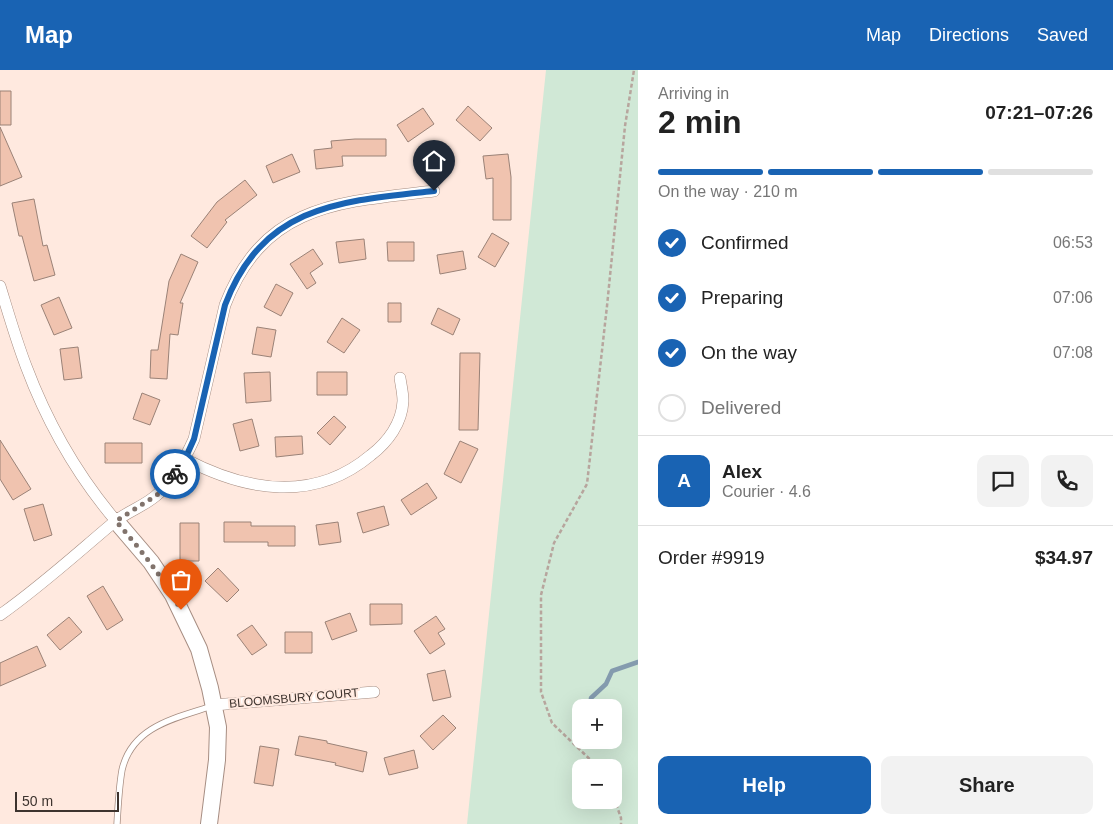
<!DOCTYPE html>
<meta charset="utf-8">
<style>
:root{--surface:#fff;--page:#f2f2f2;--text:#222;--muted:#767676;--line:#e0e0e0;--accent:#1963b3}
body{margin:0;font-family:Arial,sans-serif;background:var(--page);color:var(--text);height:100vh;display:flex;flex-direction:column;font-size:19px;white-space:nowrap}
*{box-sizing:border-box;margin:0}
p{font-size:16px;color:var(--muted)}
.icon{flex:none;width:28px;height:28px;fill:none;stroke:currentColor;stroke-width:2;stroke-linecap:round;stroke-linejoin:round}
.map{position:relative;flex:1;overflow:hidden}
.panel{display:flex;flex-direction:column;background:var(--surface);width:475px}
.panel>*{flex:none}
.buttons{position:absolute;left:572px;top:629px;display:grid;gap:10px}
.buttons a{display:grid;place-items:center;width:50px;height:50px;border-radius:10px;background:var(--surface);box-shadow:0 5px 20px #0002;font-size:25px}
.scale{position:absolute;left:15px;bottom:12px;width:104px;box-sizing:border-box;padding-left:5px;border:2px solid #3d332e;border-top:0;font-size:14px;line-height:18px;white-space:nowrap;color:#3d332e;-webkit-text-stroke:4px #ffe9df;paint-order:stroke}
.pin{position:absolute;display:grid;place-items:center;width:42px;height:42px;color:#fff;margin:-51px -21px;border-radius:50% 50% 50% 0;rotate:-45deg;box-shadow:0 0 5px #0007}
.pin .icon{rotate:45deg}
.courier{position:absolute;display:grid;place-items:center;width:50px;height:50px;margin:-25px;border:4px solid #1963b3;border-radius:50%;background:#fff;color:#222;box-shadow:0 1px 6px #0007}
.overview em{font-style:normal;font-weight:600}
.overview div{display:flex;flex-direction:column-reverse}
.overview{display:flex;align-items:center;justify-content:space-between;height:85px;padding:0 20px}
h1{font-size:32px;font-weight:600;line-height:38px}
.bar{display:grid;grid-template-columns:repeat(4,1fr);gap:8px 5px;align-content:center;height:60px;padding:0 20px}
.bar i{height:6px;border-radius:4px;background:var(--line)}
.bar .current{background:var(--accent)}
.bar p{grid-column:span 4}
.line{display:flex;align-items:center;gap:12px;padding:0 20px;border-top:1px solid var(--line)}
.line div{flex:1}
.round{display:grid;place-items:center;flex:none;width:52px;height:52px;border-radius:10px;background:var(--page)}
ol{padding:0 20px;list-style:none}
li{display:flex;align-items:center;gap:15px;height:55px}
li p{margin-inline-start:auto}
li .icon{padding:5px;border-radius:50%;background:var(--accent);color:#fff;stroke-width:4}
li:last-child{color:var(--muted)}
li i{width:28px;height:28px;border:2px solid var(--line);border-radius:50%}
.cta{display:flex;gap:10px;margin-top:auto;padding:10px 20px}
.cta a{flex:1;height:58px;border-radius:10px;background:var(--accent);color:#fff;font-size:20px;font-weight:600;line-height:58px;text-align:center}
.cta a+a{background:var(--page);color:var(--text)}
header{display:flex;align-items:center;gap:30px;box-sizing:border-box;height:70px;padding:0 25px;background:var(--accent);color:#fff}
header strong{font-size:24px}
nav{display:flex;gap:28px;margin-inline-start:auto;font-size:18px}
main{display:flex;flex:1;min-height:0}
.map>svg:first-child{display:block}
.green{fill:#d0e8d6;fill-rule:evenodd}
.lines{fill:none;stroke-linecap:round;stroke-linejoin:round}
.stream{stroke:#849bae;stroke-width:4.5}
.building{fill:#f0c3af;stroke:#9a8277}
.lane-casing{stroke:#a68d82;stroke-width:7}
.street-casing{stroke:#a68d82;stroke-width:12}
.secondary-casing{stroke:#a68d82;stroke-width:18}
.path{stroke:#b7a59d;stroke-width:2.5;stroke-dasharray:4 2.5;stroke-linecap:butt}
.lane{stroke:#fff;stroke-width:5.5}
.street{stroke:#fff;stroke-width:11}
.secondary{stroke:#fff;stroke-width:16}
.done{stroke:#81736c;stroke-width:5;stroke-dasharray:0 9}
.route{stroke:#1963b3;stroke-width:6}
.labels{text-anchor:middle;stroke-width:4;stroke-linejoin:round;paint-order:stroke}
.street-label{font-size:12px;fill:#3d332e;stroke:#ffe9df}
</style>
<header>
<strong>Map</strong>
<nav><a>Map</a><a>Directions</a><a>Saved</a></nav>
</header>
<main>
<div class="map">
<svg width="638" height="754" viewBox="0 0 638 754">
<rect width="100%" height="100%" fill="#ffe9df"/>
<!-- green -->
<path class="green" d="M546,0h92v754h-171zM581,638h33v32h-33zM581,698h33v32h-33z"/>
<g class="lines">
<!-- stream -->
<path class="stream" d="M590,638l1,-10 15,-14 6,-13 26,-9
M579,654l2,-3"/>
</g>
<!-- building -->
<path class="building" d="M0,21h11v34h-11z
M468,36l24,22 -12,13 -24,-21z
M423,38l11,16 -26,18 -11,-17z
M0,57l22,50 -22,9z
M355,69h31v17h-44l1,10 -27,3 -2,-19 18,-2 -1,-7z
M292,84l8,18 -27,11 -7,-17z
M508,84l3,23v43h-18v-42l-7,1 -3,-23z
M245,110l12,15 -32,25 2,2 -20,26 -16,-12 26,-34z
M34,129l9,47 4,-1 8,30 -21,6 -12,-45h-3l-7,-33z
M492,163l17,10 -14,24 -17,-10z
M364,169l2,20 -27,4 -3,-21z
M387,172h27v19h-26z
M313,179l10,15 -13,9 6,10 -9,6 -17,-25z
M463,181l3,18 -26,5 -3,-19z
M181,184l17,8 -18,41h3l-5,32 -8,-1 -3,45 -17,-1 1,-28h7l11,-69z
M276,214l17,9 -12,23 -17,-9z
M59,227l13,31 -18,7 -13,-30z
M388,233h13v19h-13z
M438,238l22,11 -7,16 -22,-11z
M342,248l18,12 -16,23 -17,-11z
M257,257l19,3 -5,27 -19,-3z
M78,277l4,31 -18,2 -4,-31z
M460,283h20l-2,77h-19z
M270,302l1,29 -25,2 -2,-30z
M317,302h30v23h-30z
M142,323l18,7 -10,25 -17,-6z
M334,346l12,11 -16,18 -13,-12z
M252,349l7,27 -19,5 -7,-27z
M302,366l1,18 -27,3 -1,-20z
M0,370l31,49 -18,11 -13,-21z
M460,371l18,8 -17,34 -17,-9z
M105,373h37v20h-37z
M427,413l10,15 -26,17 -10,-15z
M43,434l9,31 -18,6 -10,-32z
M384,436l5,19 -26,8 -6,-20z
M224,452h27v4h44v20h-27v-4h-44z
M338,452l3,20 -22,3 -3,-20z
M180,453h19v38h-19z
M218,498l21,22 -12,12 -22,-21z
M103,516l20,34 -16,10 -20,-34z
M370,534h32v20l-32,1z
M350,543l7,18 -25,9 -7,-18z
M436,546l9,13 -7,4 7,11 -15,10 -16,-23z
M69,547l13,15 -22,18 -13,-15z
M252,555l15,20 -15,10 -15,-20z
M285,562h27v21h-27z
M37,576l9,20 -46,20v-23z
M445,600l6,27 -18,4 -6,-27z
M443,645l13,13 -23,22 -13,-14z
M299,666l28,5v2l40,9 -4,20 -28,-7 1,-2 -41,-8z
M260,676l19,3 -6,37 -19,-3z
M414,680l4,18 -29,7 -5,-17z"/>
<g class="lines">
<defs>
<path id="lane" d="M117,754c1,-18 2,-37 5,-54 10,-44 54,-52 90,-64"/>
<path id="street" d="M0,216c8,26 16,54 26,80 21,56 51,109 90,155
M185,389c61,32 129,44 186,-4 17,-13 31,-32 32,-54 0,-8 -2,-16 -3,-23
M0,545c40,-28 76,-61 113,-92 14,-12 33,-17 46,-30 16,-15 26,-34 35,-54l31,-134c39,-101 114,-103 209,-114
M214,635l160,-13"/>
<path id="secondary" d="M116,451l35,41 22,33 26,54 11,39 8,39 -1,33 -8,64"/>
</defs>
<!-- lane casing -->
<use href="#lane" class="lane-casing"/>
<!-- street casing -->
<use href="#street" class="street-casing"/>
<!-- secondary casing -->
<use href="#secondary" class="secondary-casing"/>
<!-- path -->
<path class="path" d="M599,698l-47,-45 -11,-31v-97l13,-52 33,-59 20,-178 18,-180 9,-56
M614,728l7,20v6"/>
<!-- lane -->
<use href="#lane" class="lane"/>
<!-- street -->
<use href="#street" class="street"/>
<!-- secondary -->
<use href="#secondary" class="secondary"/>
</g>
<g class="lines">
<!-- done -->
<path class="done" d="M175,404l-18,21 -41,26c24,28 47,56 65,89"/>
<!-- route -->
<path class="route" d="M175,404l10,-15 9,-20 31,-134c38,-100 115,-104 209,-114"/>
</g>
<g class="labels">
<!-- street labels -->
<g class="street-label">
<text transform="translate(294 628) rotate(-5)" y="4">BLOOMSBURY COURT</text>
</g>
</g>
</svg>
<div class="buttons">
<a>+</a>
<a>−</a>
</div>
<div class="scale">50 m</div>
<div class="pin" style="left:181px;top:540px;background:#ea580c"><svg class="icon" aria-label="bag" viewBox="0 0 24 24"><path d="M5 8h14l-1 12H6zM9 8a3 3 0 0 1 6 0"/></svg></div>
<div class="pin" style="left:434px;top:121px;background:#1f2937"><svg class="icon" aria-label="home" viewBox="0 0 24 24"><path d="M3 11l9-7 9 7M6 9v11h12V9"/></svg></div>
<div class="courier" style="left:175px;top:404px"><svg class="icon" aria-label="bike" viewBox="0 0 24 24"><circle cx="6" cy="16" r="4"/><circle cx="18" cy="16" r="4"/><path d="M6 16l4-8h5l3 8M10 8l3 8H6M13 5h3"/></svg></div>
</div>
<section class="panel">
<div class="overview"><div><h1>2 min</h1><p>Arriving in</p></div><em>07:21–07:26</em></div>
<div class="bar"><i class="current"></i><i class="current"></i><i class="current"></i><i></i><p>On the way · 210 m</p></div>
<ol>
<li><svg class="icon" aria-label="check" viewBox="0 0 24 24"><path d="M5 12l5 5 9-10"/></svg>Confirmed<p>06:53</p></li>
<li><svg class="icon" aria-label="check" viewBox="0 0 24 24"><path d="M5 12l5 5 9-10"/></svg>Preparing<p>07:06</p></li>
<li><svg class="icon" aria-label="check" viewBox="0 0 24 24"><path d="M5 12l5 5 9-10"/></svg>On the way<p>07:08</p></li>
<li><i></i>Delivered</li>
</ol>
<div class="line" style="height:90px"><b class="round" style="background:var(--accent);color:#fff">A</b><div><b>Alex</b><p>Courier · 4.6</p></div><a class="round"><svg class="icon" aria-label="chat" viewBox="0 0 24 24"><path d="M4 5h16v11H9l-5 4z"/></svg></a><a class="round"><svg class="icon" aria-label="phone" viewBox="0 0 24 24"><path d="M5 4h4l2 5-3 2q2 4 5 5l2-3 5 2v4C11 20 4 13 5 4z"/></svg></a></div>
<div class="line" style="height:65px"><div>Order #9919</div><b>$34.97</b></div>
<div class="cta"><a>Help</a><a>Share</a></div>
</section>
</main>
